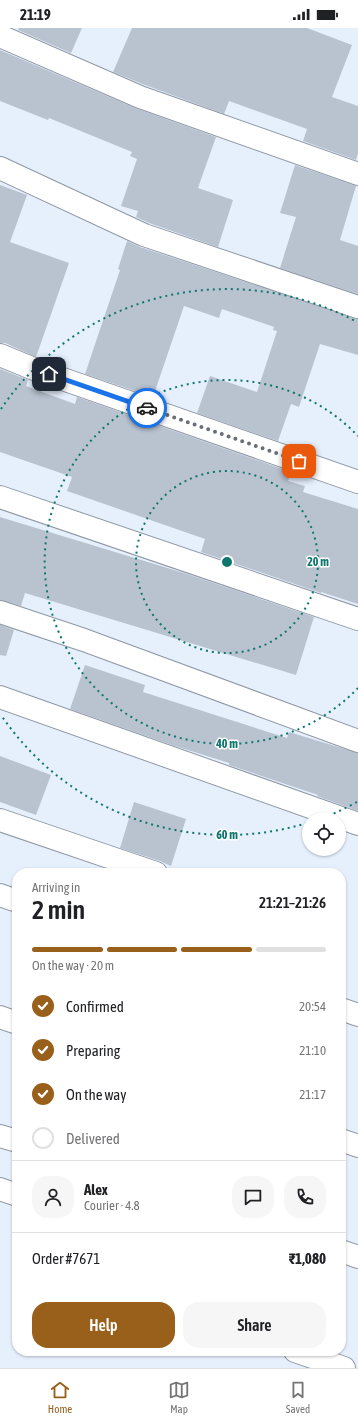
<!DOCTYPE html>
<meta charset="utf-8">
<style>
:root{--surface:#fff;--page:#f6f6f6;--text:#202124;--muted:#757577;--line:#e0e0e0;--accent:#98601a}
body{margin:0;font-family:"Asap Condensed",sans-serif;background:var(--page);color:var(--text);height:100vh;display:flex;flex-direction:column;font-size:15px;white-space:nowrap}
*{box-sizing:border-box;margin:0}
p{font-size:13px;color:var(--muted)}
.icon{flex:none;width:22px;height:22px;fill:none;stroke:currentColor;stroke-width:2;stroke-linecap:round;stroke-linejoin:round}
.map{position:relative;flex:1;overflow:hidden}
.drawer{position:absolute;left:12px;top:840px;width:334px;height:488px;display:flex;flex-direction:column;background:var(--surface);border-radius:16px;box-shadow:0 1px 3px #0004}
.drawer>*{flex:none}
.controls{position:absolute;left:302px;top:784px;display:grid;gap:8px}
.controls a{display:grid;place-items:center;width:44px;height:44px;border-radius:50%;background:var(--surface);box-shadow:0 1px 3px #0004;font-size:20px}
.pin{position:absolute;display:grid;place-items:center;width:34px;height:34px;color:#fff;margin:-17px;border-radius:8px;box-shadow:0 2px 6px #0006}
.courier{position:absolute;display:grid;place-items:center;width:40px;height:40px;margin:-20px;border:3px solid #1a73e8;border-radius:50%;background:#fff;color:#222;box-shadow:0 1px 5px #0007}
.headline em{font-style:normal;font-weight:600}
.headline div{display:flex;flex-direction:column-reverse}
.headline{display:flex;align-items:center;justify-content:space-between;height:68px;padding:0 20px}
h1{font-size:26px;font-weight:600;line-height:30px}
.bar{display:grid;grid-template-columns:repeat(4,1fr);gap:6px 4px;align-content:center;height:48px;padding:0 20px}
.bar i{height:5px;border-radius:3px;background:var(--line)}
.bar .active{background:var(--accent)}
.bar p{grid-column:span 4}
.line{display:flex;align-items:center;gap:10px;padding:0 20px;border-top:1px solid var(--line)}
.line div{flex:1}
.round{display:grid;place-items:center;flex:none;width:42px;height:42px;border-radius:16px;background:var(--page)}
ol{padding:0 20px;list-style:none}
li{display:flex;align-items:center;gap:12px;height:44px}
li p{margin-inline-start:auto}
li .icon{padding:4px;border-radius:50%;background:var(--accent);color:#fff;stroke-width:4}
li:last-child{color:var(--muted)}
li i{width:22px;height:22px;border:2px solid var(--line);border-radius:50%}
.cta{display:flex;gap:8px;margin-top:auto;padding:8px 20px}
.cta a{flex:1;height:46px;border-radius:16px;background:var(--accent);color:#fff;font-size:16px;font-weight:600;line-height:46px;text-align:center}
.cta a+a{background:var(--page);color:var(--text)}
.status{display:flex;justify-content:space-between;align-items:center;height:28px;padding:0 20px;background:var(--surface);direction:ltr}
.status svg{height:11px;fill:currentColor}
.tab-bar{display:flex;justify-content:space-around;align-items:center;height:56px;border-top:1px solid var(--line);background:var(--surface);font-size:11px;color:var(--muted)}
.tab-bar a{display:grid;justify-items:center;gap:2px}
.tab-bar .active{color:var(--accent)}
.map>svg:first-child{display:block}
.building{fill:#b9c3d0}
.lines{fill:none;stroke-linecap:round;stroke-linejoin:round}
.minor-casing{stroke:#8e97a4;stroke-width:24}
.minor{stroke:#fff;stroke-width:22}
.done{stroke:#6a6f77;stroke-width:4;stroke-dasharray:0 7.2}
.route{stroke:#1a73e8;stroke-width:5}
.ring{fill:none;stroke:#0f766e;stroke-width:2;stroke-dasharray:2 4}
.centre{fill:#0f766e;stroke:#fff;stroke-width:2}
.ring-label{font-size:12px;text-anchor:middle;font-weight:bold;fill:#0f766e;stroke:#fff;stroke-width:3;stroke-linejoin:round;paint-order:stroke}
</style>
<div class="status"><b>21:19</b><svg viewBox="0 0 49 12"><path d="M0 12V9h3v3zM5 12V6h3v6zM10 12V3h3v9zM15 12V0h3v12zM26 1h20v11H26zM47 4h2v5h-2z"/></svg></div>
<div class="map">
<svg width="358" height="1340" viewBox="0 0 358 1340">
<rect width="100%" height="100%" fill="#e6f0fd"/>
<!-- building -->
<path class="building" d="M19,0h63l-11,25 -53,-23z
M132,0h175l45,17 -20,52 26,9v47l-2,7 -53,-19 4,-12 -78,-28 -5,13 -79,-29 -32,-13z
M0,22l135,58 81,29 -18,51 35,12 -15,47 -69,-24 -13,-6 2,-6 -17,-5 16,-47 -7,-3 2,-4 -83,-34 -1,2 -48,-19z
M295,137l61,21 -16,54 18,6v48l-78,-26 16,-51 -16,-4z
M0,157l27,10 -17,47 59,21 -33,94 -31,-14h-5z
M127,213l13,6 218,72v36l-38,-11 -21,63 -8,-3 -13,37 -81,-28 13,-37 47,16 20,-61 -4,-1 1,-3 -52,-18 -3,9 -35,-12 -31,91 -68,-23 35,-104 -2,-1z
M0,341l28,11 -2,6 49,18 2,-7 214,75 -3,9 17,5 -2,6 55,17v95l-37,-12v1l-120,-41 4,-13 -138,-48 5,-14 -72,-25z
M0,489l184,56 130,44 -18,58 -271,-82 -4,13 -21,-6z
M0,597l14,5 -8,26 -6,-1z
M85,637l60,20 -2,7 144,46 2,-6 69,21v58l-41,-15 1,-1 -89,-30v-2l-57,-18 -102,-36z
M0,728l51,19 -15,40 -36,-13z
M134,774l52,17 -15,47 -11,-5 -40,-13z"/>
<g class="lines">
<defs>
<path id="minor" d="M0,8l140,61 218,77
M0,140l144,67 214,72
M0,327l34,14 324,113
M0,469l358,122
M0,584l84,28 274,101
M0,669l358,127
M0,792l156,53
M0,867l17,6
M341,981l17,6
M0,989l17,6
M0,1108l17,5
M341,1112l17,6
M0,1161l17,6
M341,1223l17,6
M295,1323l49,17"/>
</defs>
<!-- minor casing -->
<use href="#minor" class="minor-casing"/>
<!-- minor -->
<use href="#minor" class="minor"/>
</g>
<g class="lines">
<!-- done -->
<path class="done" d="M147,380l152,53"/>
<!-- route -->
<path class="route" d="M49,346l98,34"/>
</g>
<!-- distance rings -->
<g class="ring">
<circle cx="227" cy="534" r="91"/>
<path d="M358 660A182 182 0 1 1 358 408"/>
<path d="M357 774A273 273 0 0 1 320 791M307 795A273 273 0 0 1 1 687M1 381A273 273 0 0 1 357 294"/>
</g>
<circle cx="227" cy="534" r="6" class="centre"/>
<g class="ring-label">
<text x="318" y="538">20 m</text>
<text x="227" y="720">40 m</text>
<text x="227" y="811">60 m</text>
</g>
</svg>
<div class="controls">
<a><svg class="icon" aria-label="locate" viewBox="0 0 24 24"><circle cx="12" cy="12" r="6"/><path d="M12 2v4M12 18v4M2 12h4M18 12h4"/></svg></a>
</div>
<div class="pin" style="left:299px;top:433px;background:#ea580c"><svg class="icon" aria-label="bag" viewBox="0 0 24 24"><path d="M5 8h14l-1 12H6zM9 8a3 3 0 0 1 6 0"/></svg></div>
<div class="pin" style="left:49px;top:346px;background:#1f2937"><svg class="icon" aria-label="home" viewBox="0 0 24 24"><path d="M3 11l9-7 9 7M6 9v11h12V9"/></svg></div>
<div class="courier" style="left:147px;top:380px"><svg class="icon" aria-label="car" viewBox="0 0 24 24"><path d="M5 17H2v-5l4-1 3-4h7l3 4 3 1v5h-3M9 17h6M6 11h13"/><circle cx="7" cy="17" r="2"/><circle cx="17" cy="17" r="2"/></svg></div>
<section class="drawer">
<div class="headline"><div><h1>2 min</h1><p>Arriving in</p></div><em>21:21–21:26</em></div>
<div class="bar"><i class="active"></i><i class="active"></i><i class="active"></i><i></i><p>On the way · 20 m</p></div>
<ol>
<li><svg class="icon" aria-label="check" viewBox="0 0 24 24"><path d="M5 12l5 5 9-10"/></svg>Confirmed<p>20:54</p></li>
<li><svg class="icon" aria-label="check" viewBox="0 0 24 24"><path d="M5 12l5 5 9-10"/></svg>Preparing<p>21:10</p></li>
<li><svg class="icon" aria-label="check" viewBox="0 0 24 24"><path d="M5 12l5 5 9-10"/></svg>On the way<p>21:17</p></li>
<li><i></i>Delivered</li>
</ol>
<div class="line" style="height:72px"><a class="round"><svg class="icon" aria-label="person" viewBox="0 0 24 24"><circle cx="12" cy="8" r="4"/><path d="M4 21q1-7 8-7t8 7"/></svg></a><div><b>Alex</b><p>Courier · 4.8</p></div><a class="round"><svg class="icon" aria-label="chat" viewBox="0 0 24 24"><path d="M4 5h16v11H9l-5 4z"/></svg></a><a class="round"><svg class="icon" aria-label="phone" viewBox="0 0 24 24"><path d="M5 4h4l2 5-3 2q2 4 5 5l2-3 5 2v4C11 20 4 13 5 4z"/></svg></a></div>
<div class="line" style="height:52px"><div>Order #7671</div><b>₹1,080</b></div>
<div class="cta"><a>Help</a><a>Share</a></div>
</section>
</div>
<nav class="tab-bar">
<a class="active"><svg class="icon" aria-label="home" viewBox="0 0 24 24"><path d="M3 11l9-7 9 7M6 9v11h12V9"/></svg>Home</a>
<a><svg class="icon" aria-label="map" viewBox="0 0 24 24"><path d="M3 6l6-2 6 2 6-2v14l-6 2-6-2-6 2zM9 4v14M15 6v14"/></svg>Map</a>
<a><svg class="icon" aria-label="saved" viewBox="0 0 24 24"><path d="M7 4h10v16l-5-4-5 4z"/></svg>Saved</a>
</nav>
